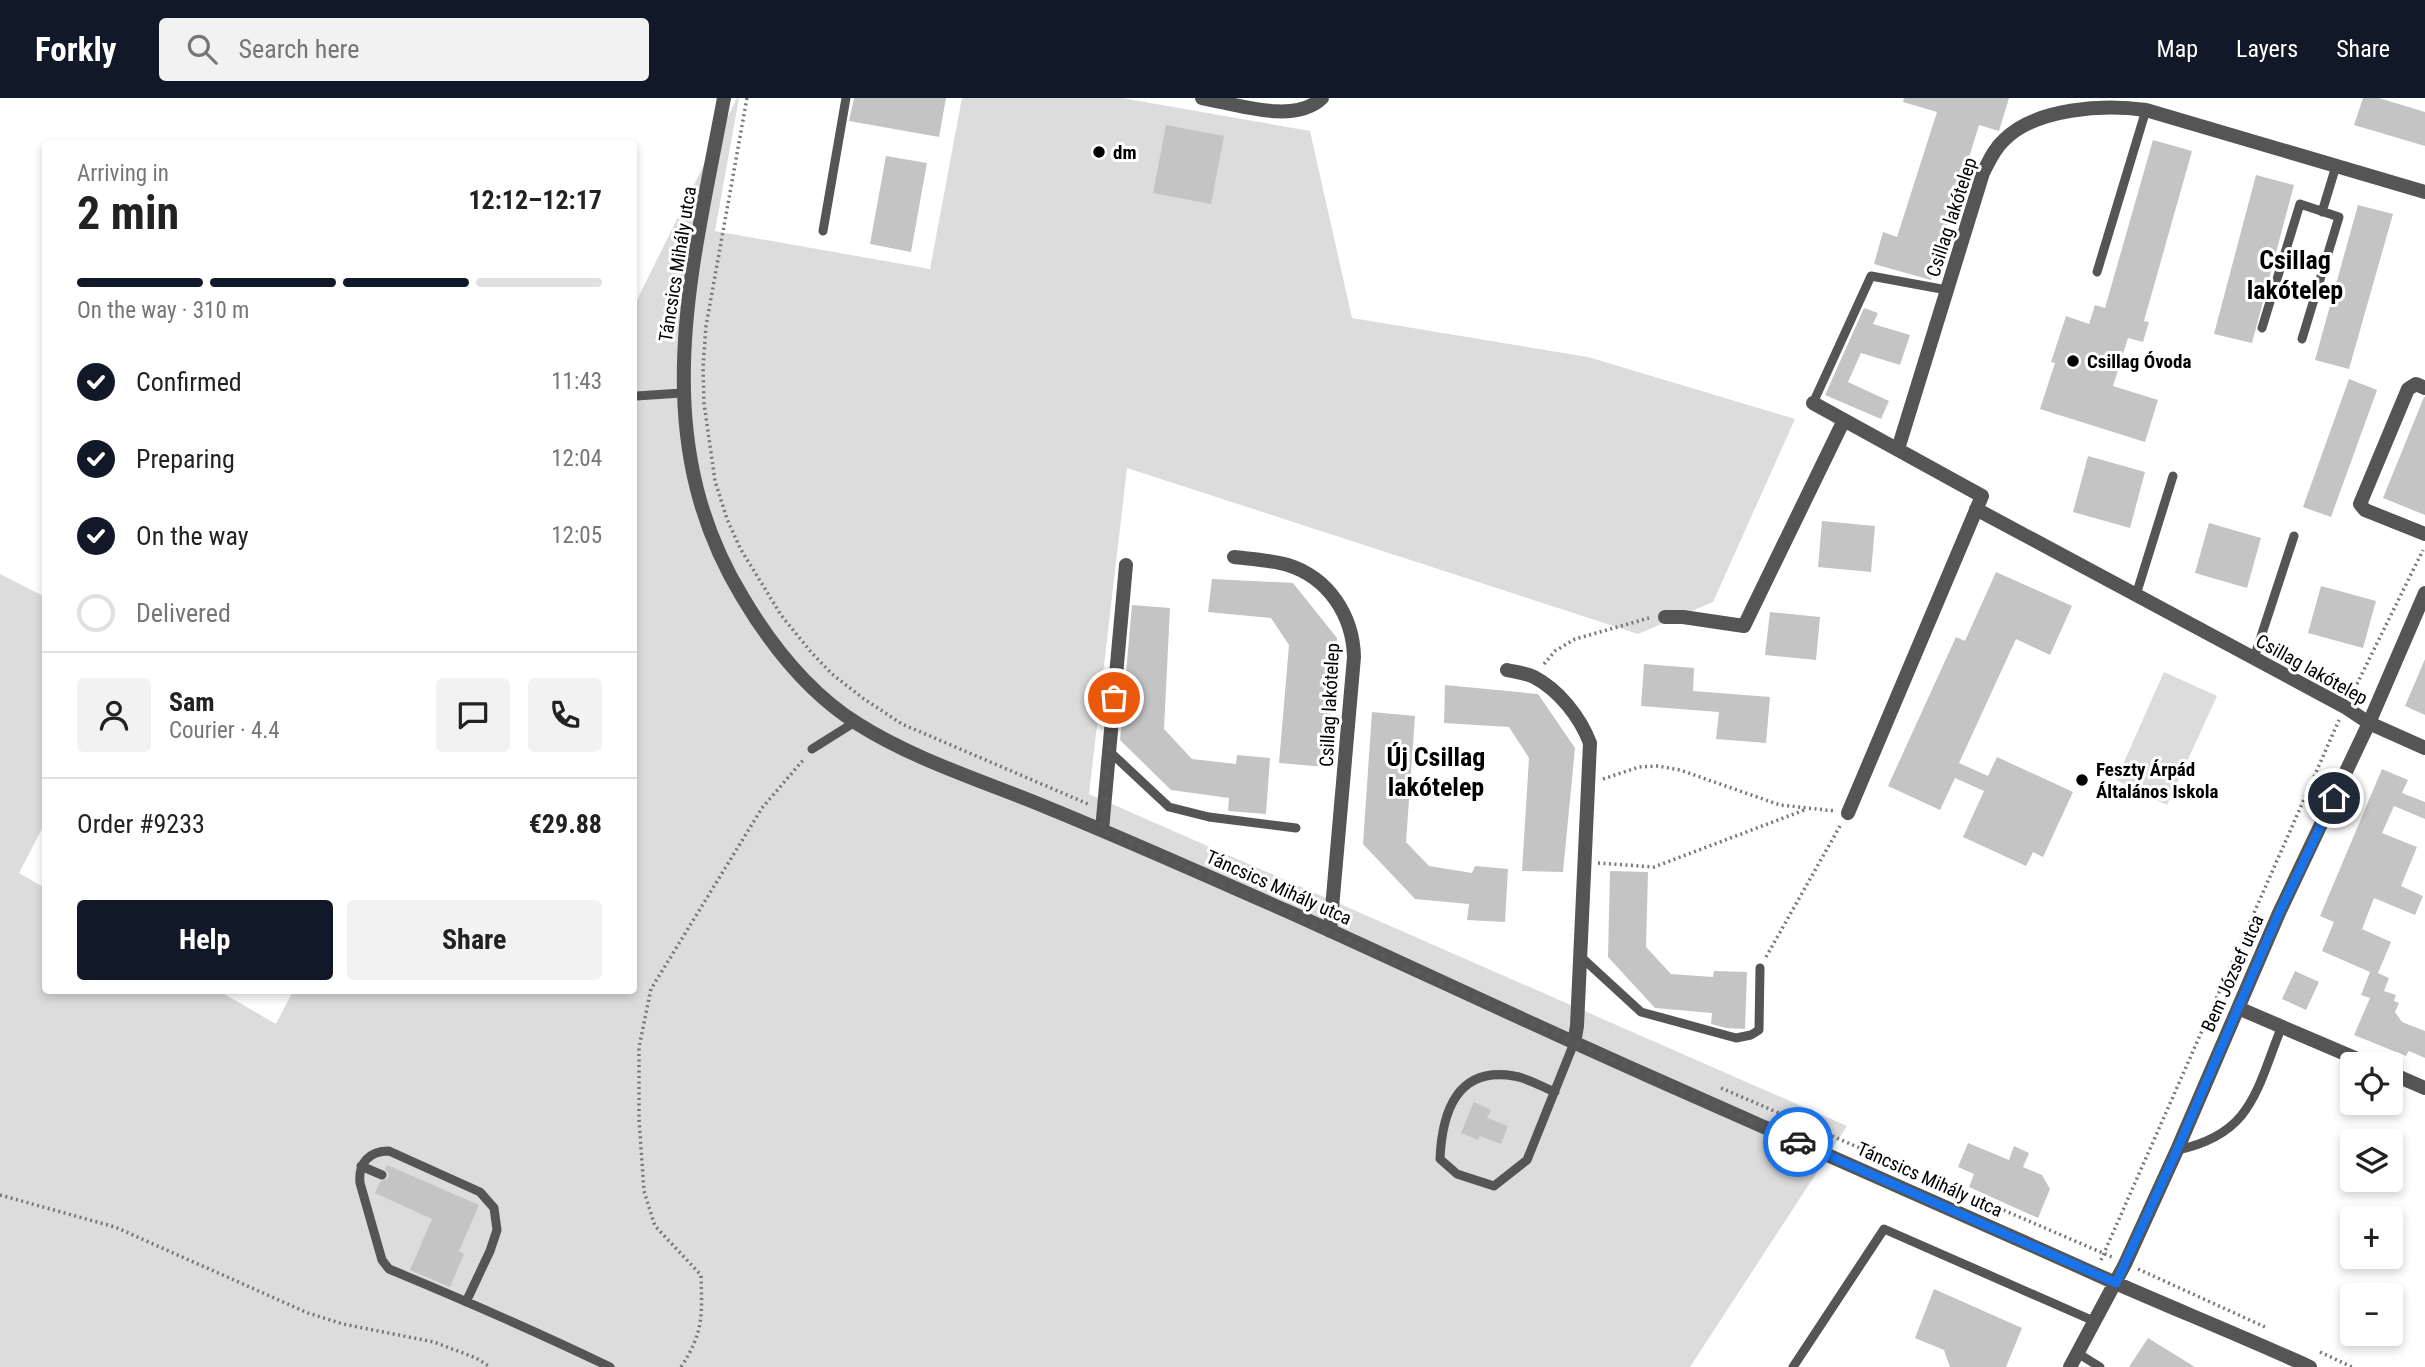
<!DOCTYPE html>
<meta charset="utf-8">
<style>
:root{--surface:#fff;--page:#f2f2f2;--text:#222;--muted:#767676;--line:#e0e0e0;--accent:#111827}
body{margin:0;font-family:"Roboto Condensed",sans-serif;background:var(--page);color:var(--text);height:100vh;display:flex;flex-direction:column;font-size:26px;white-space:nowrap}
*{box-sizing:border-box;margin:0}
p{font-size:23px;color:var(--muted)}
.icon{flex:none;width:38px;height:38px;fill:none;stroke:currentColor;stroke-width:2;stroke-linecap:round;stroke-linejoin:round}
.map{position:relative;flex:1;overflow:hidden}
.panel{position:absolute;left:42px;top:42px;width:595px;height:854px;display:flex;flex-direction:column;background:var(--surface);border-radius:7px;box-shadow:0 4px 10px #0003}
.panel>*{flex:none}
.buttons{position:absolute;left:2340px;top:954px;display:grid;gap:14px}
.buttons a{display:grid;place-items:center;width:63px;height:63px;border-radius:7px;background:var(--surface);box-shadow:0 4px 10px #0003;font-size:35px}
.pin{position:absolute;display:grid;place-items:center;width:60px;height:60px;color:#fff;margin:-30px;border:4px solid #fff;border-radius:50%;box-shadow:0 2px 7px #0007}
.courier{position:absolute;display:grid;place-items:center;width:70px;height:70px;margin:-35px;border:5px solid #1a73e8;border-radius:50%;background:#fff;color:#222;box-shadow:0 2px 9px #0007}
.summary em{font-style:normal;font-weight:700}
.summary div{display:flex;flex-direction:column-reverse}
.summary{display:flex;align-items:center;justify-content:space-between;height:119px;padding:0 35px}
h1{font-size:46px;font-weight:700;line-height:52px}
.bar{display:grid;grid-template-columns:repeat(4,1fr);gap:10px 7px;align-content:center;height:84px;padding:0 35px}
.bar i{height:9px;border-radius:5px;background:var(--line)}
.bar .current{background:var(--accent)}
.bar p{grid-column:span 4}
.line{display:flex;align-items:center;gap:18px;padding:0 35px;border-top:2px solid var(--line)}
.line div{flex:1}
.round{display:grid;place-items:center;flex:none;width:74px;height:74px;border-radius:7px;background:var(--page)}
ol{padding:0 35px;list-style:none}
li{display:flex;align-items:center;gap:21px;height:77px}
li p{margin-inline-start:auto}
li .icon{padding:7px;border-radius:50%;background:var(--accent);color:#fff;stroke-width:4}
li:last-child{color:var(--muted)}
li i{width:38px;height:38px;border:4px solid var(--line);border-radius:50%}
.action{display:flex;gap:14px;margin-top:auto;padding:14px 35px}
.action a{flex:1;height:80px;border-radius:7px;background:var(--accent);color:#fff;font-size:28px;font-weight:700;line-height:80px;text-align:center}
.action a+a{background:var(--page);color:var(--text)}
header{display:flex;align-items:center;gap:42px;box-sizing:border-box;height:98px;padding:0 35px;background:var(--accent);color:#fff}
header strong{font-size:33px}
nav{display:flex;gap:38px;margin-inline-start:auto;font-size:24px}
.search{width:490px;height:63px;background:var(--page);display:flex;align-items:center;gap:18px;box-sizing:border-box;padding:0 24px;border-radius:7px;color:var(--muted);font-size:26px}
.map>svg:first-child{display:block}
.green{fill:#dcdcdc}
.building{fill:#c4c4c4}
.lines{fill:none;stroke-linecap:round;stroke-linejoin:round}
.path{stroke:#777;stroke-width:3.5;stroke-dasharray:2 3.5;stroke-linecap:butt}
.lane{stroke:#555;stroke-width:9}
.street{stroke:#555;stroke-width:14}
.done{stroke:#595959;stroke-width:7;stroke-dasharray:0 12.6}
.route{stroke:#1a73e8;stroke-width:9}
.poi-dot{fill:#000;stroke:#fff;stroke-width:2.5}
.labels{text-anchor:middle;stroke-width:6;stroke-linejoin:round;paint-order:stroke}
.poi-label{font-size:19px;font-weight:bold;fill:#000;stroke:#fff;text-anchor:start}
.street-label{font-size:19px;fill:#000;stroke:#fff}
.district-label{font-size:26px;font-weight:bold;fill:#000;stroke:#fff}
</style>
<header>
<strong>Forkly</strong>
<div class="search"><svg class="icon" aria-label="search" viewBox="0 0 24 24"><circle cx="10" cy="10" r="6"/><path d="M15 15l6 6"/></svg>Search here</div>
<nav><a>Map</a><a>Layers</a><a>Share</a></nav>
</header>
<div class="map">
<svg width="2425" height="1269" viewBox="0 0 2425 1269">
<rect width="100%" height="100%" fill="#fff"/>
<!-- green -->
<path class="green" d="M737,0h2l-24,133 215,38 32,-171h160l188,33 42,187 236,39 207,62 -82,183 -75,32 -511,-166 -38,326 758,332 -157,241h-1690v-793l45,23v226l-26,50 26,15 1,102 173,1 57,33 17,-33 341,-1v-684z
M2164,574l53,24 -50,109 -51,-25z"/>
<!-- building -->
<path class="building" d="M854,0h92l-7,39 -90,-16z
M1904,0h105l-10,33 -20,-6 -48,155 -57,-16 9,-32 14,5 40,-125 -34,-10z
M2363,0h16l46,14v34l-71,-21z
M1166,27l58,11 -13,68 -58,-11z
M2153,42l39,11 -48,170 5,1 -6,20 -15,-4 -15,48 45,14 -13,42 -105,-33 15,-46 -4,-1 15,-46 23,8 6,-19 10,3z
M886,58l41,7 -16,89 -41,-8z
M2256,77l38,10 -42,158 -38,-9z
M2358,107l35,9 -44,155 -34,-9z
M1864,210l14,5 -5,11 37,11 -10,30 -39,-12 -13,29 41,19 -8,18 -56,-24z
M2349,281l28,11 -46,127 -28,-10z
M2424,299h1v118l-42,-17z
M2088,358l57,16 -15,56 -57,-16z
M1822,423l53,5 -4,46 -53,-5z
M2209,425l52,15 -14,50 -52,-15z
M1996,474l76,34 -22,49 -34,-16 -57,124 29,13 9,-19 76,35 -30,65 -10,-5 -7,14 -63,-29 21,-46 -29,-13 -15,32 -52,-24 68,-149 9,4z
M1212,481l81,4 44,55 -11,129 -47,-4 10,-118 -18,-27 -63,-6z
M2321,488l55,15 -13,47 -55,-15z
M1132,507l38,3 -6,121 28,30 44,5 1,-9 33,3 -4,56 -38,-3 1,-13 -58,-8 -51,-50z
M1770,514l50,5 -4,43 -51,-5z
M2425,561v56l-20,-9z
M1644,566l50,4 -1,23 77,6 -4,46 -50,-4 3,-27 -78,-6z
M1445,587l93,9 37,54 -12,124 -41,-1 7,-113 -20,-31 -65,-4z
M1372,614l43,4 -9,126 23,24 43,7 3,-7 33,3 -3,53 -38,-2 2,-16 -54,-5 -52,-55z
M2382,671l26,11 -6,13 23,9v17l-31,-13 -12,27 35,14 -16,39 22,10 -8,19 -41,-17 -12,31 29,13 -13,31 11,5 -5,13 12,4 -2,6 5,2 -4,9 7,10 23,9v27l-16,-7 -3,5 -52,-21 16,-37 -9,-3 9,-23 -48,-21 12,-29 -14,-6z
M1610,773l38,1 -2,75 25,27 42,3 1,-6 33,1 -2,57 -19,-1 -15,-4 1,-11 -57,-5 -47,-51z
M2295,873l24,11 -13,28 -24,-11z
M1474,1004l17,8 -4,8 21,8 -7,18 -21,-8 -2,4 -17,-7z
M1968,1045l41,17 5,-14 15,7 -6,14 19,8 8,14 -12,29 -69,-31 5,-13 -16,-7z
M387,1067l92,40 -20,46 5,3 -14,33 -40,-17 22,-51 -57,-26 5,-11 8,-4 1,-4 -4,-5z
M1934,1191l88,39 -16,39h-56l-6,-17 -29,-12z
M2148,1240l47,29h-66z"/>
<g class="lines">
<!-- path -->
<path class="path" d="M747,0l-41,228 -3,41 1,36 11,78 12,38 13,29 41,67 30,37 21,22 32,25 38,25 186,80
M1544,566l11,-13 20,-12 74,-21
M2352,596l71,-144
M1603,681l36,-12 19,-1 22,4 100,35 55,6
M1598,765l56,4 153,-58
M1766,859l74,-131
M1721,990l391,169
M0,1097l115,32 193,86 35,11 91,18 42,16 14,9
M2101,1162l238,-540
M2138,1171l127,58
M2320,1254l32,15
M681,1269c23,-35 21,-52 20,-92l-46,-49 -11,-35 -5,-72v-72l12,-58 111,-181 42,-49"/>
<!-- lane -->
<path class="lane" d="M2322,114l14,-46
M823,133l23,-133
M2097,174l49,-162
M2262,230l38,-124 39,13 -37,122
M636,298l46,-3
M1813,305l58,-127 76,14
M2136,497l37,-119
M2254,560l40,-122
M812,651l43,-27
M1109,653l60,56 40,10 87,11
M1580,858l61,56 95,26 15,-3 8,-5 1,-62
M1555,994c-13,-5 -27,-14 -41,-16 -57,-10 -72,36 -74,83l17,15 37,12 33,-26 47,-117
M2177,1052c76,-16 79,-60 105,-124
M361,1068l21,9
M466,1204l24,-51 7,-21 -3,-22 -14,-16 -91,-41c-20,0 -31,12 -29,32l22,77 7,9c75,31 148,63 221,98
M2079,1256l21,13
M1793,1269l91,-138 212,93"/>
<!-- street -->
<path class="street" d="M724,0c-32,172 -80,338 19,500 28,47 67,96 115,126 57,36 125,57 188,83 81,33 161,69 241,104 122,55 242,112 364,166 153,68 307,135 460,204 66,29 133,56 199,86
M1202,0c34,6 92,27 120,0
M2425,290l-9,-4 -8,5 -48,115 5,6 60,24
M1813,305l169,93 -134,317
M1898,351l85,-276c6,-12 11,-24 21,-33 32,-32 99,-36 142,-30l279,82
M1976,411l369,198 24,16 56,25
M1234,459c18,2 37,3 54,8 41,13 65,51 66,92l-24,274
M1665,519h18l61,9 100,-206
M1507,572c8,2 19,3 27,7 25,13 46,40 56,66l-13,283 -3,17
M1102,732l24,-265
M2238,910l131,56
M2390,975l35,15
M2070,1269l55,-103 52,-114 102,-237 90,-190 56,-130"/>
</g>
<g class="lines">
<!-- done -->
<path class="done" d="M1114,600l-12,132 696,312"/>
<!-- route -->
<path class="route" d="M1798,1044l318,141 61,-133 102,-237 55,-115"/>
</g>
<!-- markers -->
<g class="poi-dot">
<circle cx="1099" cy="54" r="7"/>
<circle cx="2073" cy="263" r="7"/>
<circle cx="2082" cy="682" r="7"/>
</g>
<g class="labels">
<!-- poi labels -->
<g class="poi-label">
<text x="1113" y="61">dm</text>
<text x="2087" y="270">Csillag Óvoda</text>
<text x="2096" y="678">Feszty Árpád<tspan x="2096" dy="22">Általános Iskola</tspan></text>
</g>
<!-- street labels -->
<g class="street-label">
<text transform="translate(1951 119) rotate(-72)" y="7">Csillag lakótelep</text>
<text transform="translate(677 166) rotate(-81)" y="7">Táncsics Mihály utca</text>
<text transform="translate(2312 571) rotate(29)" y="7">Csillag lakótelep</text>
<text transform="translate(1329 607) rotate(-87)" y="7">Csillag lakótelep</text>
<text transform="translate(1279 789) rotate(24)" y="7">Táncsics Mihály utca</text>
<text transform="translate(2232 875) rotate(-66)" y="7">Bem József utca</text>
<text transform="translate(1930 1081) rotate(24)" y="7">Táncsics Mihály utca</text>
</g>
<!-- district labels -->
<g class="district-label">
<text x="2295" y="171">Csillag<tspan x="2295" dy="30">lakótelep</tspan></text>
<text x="1436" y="668">Új Csillag<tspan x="1436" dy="30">lakótelep</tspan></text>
</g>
</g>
</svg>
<div class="buttons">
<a><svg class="icon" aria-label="locate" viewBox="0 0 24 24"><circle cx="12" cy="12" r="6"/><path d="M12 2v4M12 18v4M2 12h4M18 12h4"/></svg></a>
<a><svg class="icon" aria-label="layers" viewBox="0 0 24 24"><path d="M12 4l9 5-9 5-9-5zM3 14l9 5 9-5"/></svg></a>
<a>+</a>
<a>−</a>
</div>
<div class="pin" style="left:1114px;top:600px;background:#ea580c"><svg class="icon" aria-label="bag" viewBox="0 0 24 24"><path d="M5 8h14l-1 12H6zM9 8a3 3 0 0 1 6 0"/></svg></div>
<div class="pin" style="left:2334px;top:700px;background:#1f2937"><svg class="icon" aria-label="home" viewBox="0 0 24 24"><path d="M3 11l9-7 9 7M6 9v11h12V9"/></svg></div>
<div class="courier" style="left:1798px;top:1044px"><svg class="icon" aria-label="car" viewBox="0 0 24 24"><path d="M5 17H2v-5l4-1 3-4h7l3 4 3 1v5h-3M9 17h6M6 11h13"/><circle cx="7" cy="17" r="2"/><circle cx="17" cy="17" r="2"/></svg></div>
<section class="panel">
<div class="summary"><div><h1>2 min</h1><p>Arriving in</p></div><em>12:12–12:17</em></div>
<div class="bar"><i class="current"></i><i class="current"></i><i class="current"></i><i></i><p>On the way · 310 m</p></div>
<ol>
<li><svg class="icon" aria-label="check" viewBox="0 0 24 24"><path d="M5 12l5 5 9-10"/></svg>Confirmed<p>11:43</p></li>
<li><svg class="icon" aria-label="check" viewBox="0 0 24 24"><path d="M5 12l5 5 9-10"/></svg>Preparing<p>12:04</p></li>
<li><svg class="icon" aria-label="check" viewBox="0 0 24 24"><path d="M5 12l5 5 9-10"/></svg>On the way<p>12:05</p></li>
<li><i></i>Delivered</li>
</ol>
<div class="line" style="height:126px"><a class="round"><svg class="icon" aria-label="person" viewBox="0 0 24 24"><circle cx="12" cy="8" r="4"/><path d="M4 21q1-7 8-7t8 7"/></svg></a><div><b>Sam</b><p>Courier · 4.4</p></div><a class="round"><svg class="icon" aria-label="chat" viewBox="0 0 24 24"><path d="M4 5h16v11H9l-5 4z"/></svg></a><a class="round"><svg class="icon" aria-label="phone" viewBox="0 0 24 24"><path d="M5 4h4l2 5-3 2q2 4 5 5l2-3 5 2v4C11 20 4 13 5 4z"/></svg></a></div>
<div class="line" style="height:91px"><div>Order #9233</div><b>€29.88</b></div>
<div class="action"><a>Help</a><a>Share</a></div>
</section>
</div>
